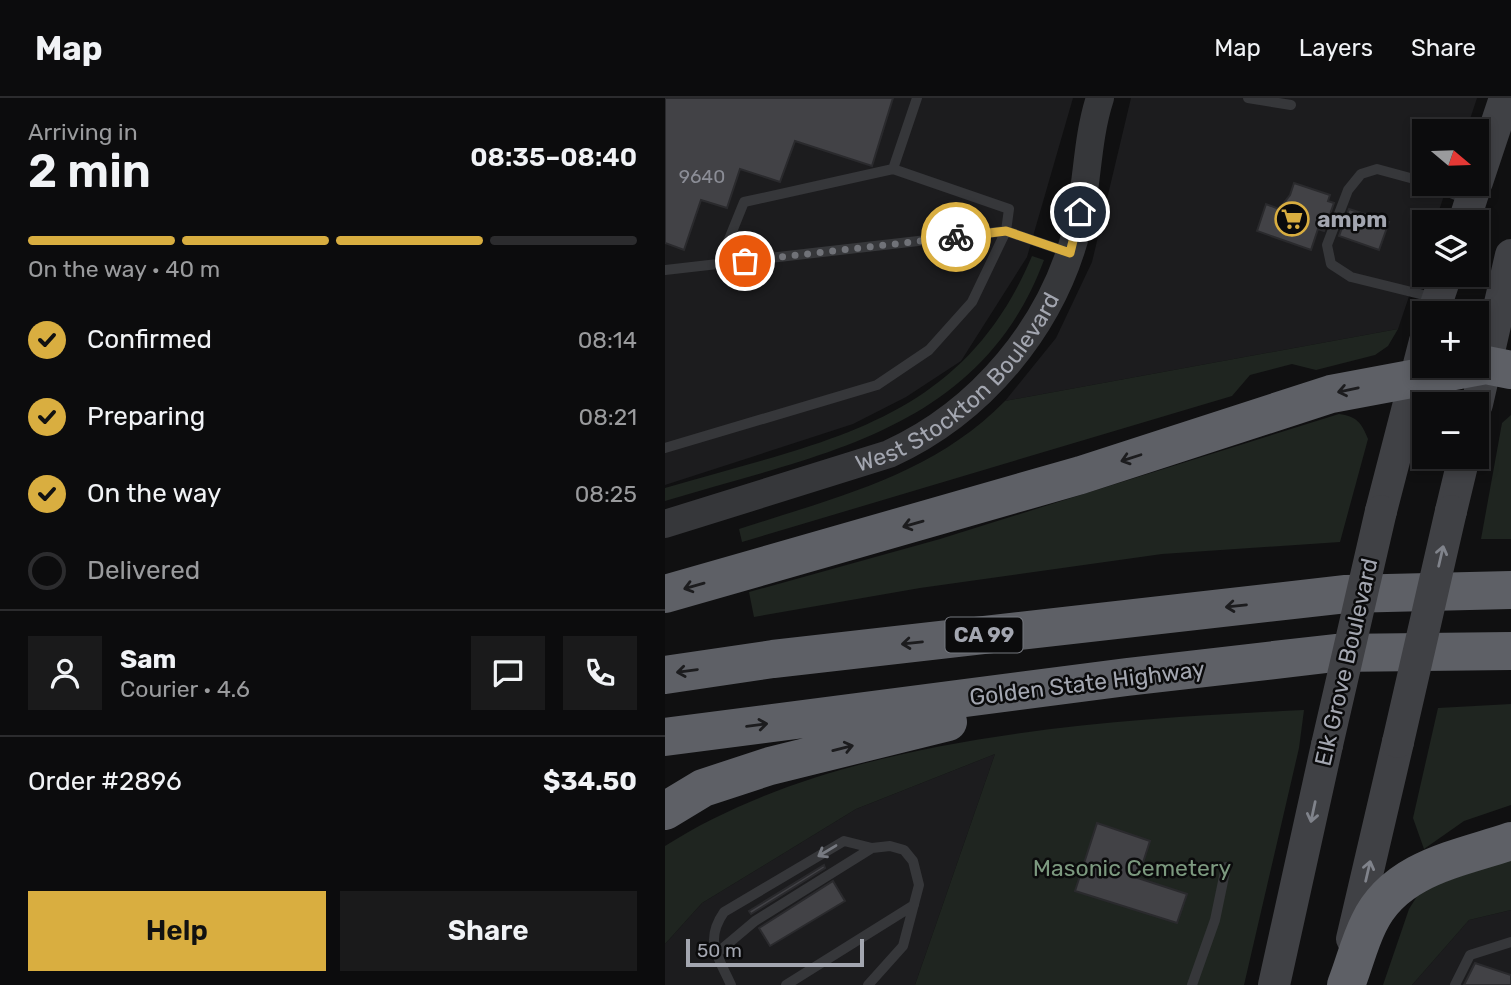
<!DOCTYPE html>
<meta charset="utf-8">
<style>
:root{--surface:#0c0c0d;--page:#1a1a1b;--text:#f1f3f6;--muted:#9a9b9d;--line:#2c2c2e;--accent:#d9ae40}
body{margin:0;font-family:Rubik,sans-serif;background:var(--page);color:var(--text);height:100vh;display:flex;flex-direction:column;font-size:26px;white-space:nowrap}
*{box-sizing:border-box;margin:0}
p{font-size:23px;color:var(--muted)}
.icon{flex:none;width:38px;height:38px;fill:none;stroke:currentColor;stroke-width:2;stroke-linecap:round;stroke-linejoin:round}
.map{position:relative;flex:1;overflow:hidden}
.side{display:flex;flex-direction:column;background:var(--surface);width:665px}
.side>*{flex:none}
.needle{width:46px;rotate:109deg}
.tools{position:absolute;left:747px;top:21px;display:grid;gap:14px}
.tools a{display:grid;place-items:center;width:77px;height:77px;border-radius:0px;background:var(--surface);box-shadow:0 4px 10px #0003,0 0 0 2px var(--line);font-size:35px}
.scale{position:absolute;left:21px;bottom:18px;width:178px;box-sizing:border-box;padding-left:7px;border:4px solid #a3a6b0;border-top:0;font-size:19px;line-height:24px;white-space:nowrap;color:#a3a6b0;-webkit-text-stroke:5px #0b0b0c;paint-order:stroke}
.pin{position:absolute;display:grid;place-items:center;width:60px;height:60px;color:#fff;margin:-30px;border:4px solid #fff;border-radius:50%;box-shadow:0 2px 7px #0007}
.courier{position:absolute;display:grid;place-items:center;width:70px;height:70px;margin:-35px;border:5px solid #d9ae40;border-radius:50%;background:#fff;color:#222;box-shadow:0 2px 9px #0007}
.head em{font-style:normal;font-weight:600}
.head div{display:flex;flex-direction:column-reverse}
.head{display:flex;align-items:center;justify-content:space-between;height:119px;padding:0 28px}
h1{font-size:46px;font-weight:600;line-height:52px}
.bar{display:grid;grid-template-columns:repeat(4,1fr);gap:10px 7px;align-content:center;height:84px;padding:0 28px}
.bar i{height:9px;border-radius:5px;background:var(--line)}
.bar .active{background:var(--accent)}
.bar p{grid-column:span 4}
.line{display:flex;align-items:center;gap:18px;padding:0 28px;border-top:2px solid var(--line)}
.line div{flex:1}
.round{display:grid;place-items:center;flex:none;width:74px;height:74px;border-radius:0px;background:var(--page)}
ol{padding:0 28px;list-style:none}
li{display:flex;align-items:center;gap:21px;height:77px}
li p{margin-inline-start:auto}
li .icon{padding:7px;border-radius:50%;background:var(--accent);color:#111;stroke-width:4}
li:last-child{color:var(--muted)}
li i{width:38px;height:38px;border:4px solid var(--line);border-radius:50%}
.button{display:flex;gap:14px;margin-top:auto;padding:14px 28px}
.button a{flex:1;height:80px;border-radius:0px;background:var(--accent);color:#111;font-size:28px;font-weight:600;line-height:80px;text-align:center}
.button a+a{background:var(--page);color:var(--text)}
header{display:flex;align-items:center;gap:42px;box-sizing:border-box;height:98px;padding:0 35px;background:var(--surface);border-bottom:2px solid var(--line)}
header strong{font-size:33px}
nav{display:flex;gap:38px;margin-inline-start:auto;font-size:24px}
main{display:flex;flex:1;min-height:0}
.map>svg:first-child{display:block}
.built{fill:#1c1c1e}
.green{fill:#1f2520}
.building{fill:#424246;stroke:#2a2a2d;stroke-width:2}
.lines{fill:none;stroke-linecap:round;stroke-linejoin:round}
.service{stroke:#36373a;stroke-width:10}
.tertiary{stroke:#36373a;stroke-width:28}
.secondary{stroke:#404145;stroke-width:32}
.motorway{stroke:#5e6066;stroke-width:38}
.secondary-bridge{stroke:#404145;stroke-width:32}
.oneway{stroke:#1c1c1e}
.oneway2{stroke:#80838b}
.oneway3{stroke:#777a81}
.done{stroke:#707278;stroke-width:7;stroke-dasharray:0 12.6}
.route{stroke:#d9ae40;stroke-width:9}
.labels{text-anchor:middle;stroke-width:5;stroke-linejoin:round;paint-order:stroke}
.number-label{font-size:19px;fill:#8b8d96}
.shield{fill:#0b0b0c;stroke:#75787f;stroke-width:2}
.shield-label{font-size:21px;font-weight:bold;fill:#a3a6b0}
.poi-label{font-size:23px;font-weight:bold;fill:#a3a6b0;stroke:#0b0b0c;text-anchor:start}
.street-label{font-size:23px;fill:#a3a6b0;stroke:#0b0b0c}
.park-label{font-size:23px;fill:#7c997f;stroke:#0b0b0c}
</style>
<header>
<strong>Map</strong>
<nav><a>Map</a><a>Layers</a><a>Share</a></nav>
</header>
<main>
<section class="side">
<div class="head"><div><h1>2 min</h1><p>Arriving in</p></div><em>08:35–08:40</em></div>
<div class="bar"><i class="active"></i><i class="active"></i><i class="active"></i><i></i><p>On the way · 40 m</p></div>
<ol>
<li><svg class="icon" aria-label="check" viewBox="0 0 24 24"><path d="M5 12l5 5 9-10"/></svg>Confirmed<p>08:14</p></li>
<li><svg class="icon" aria-label="check" viewBox="0 0 24 24"><path d="M5 12l5 5 9-10"/></svg>Preparing<p>08:21</p></li>
<li><svg class="icon" aria-label="check" viewBox="0 0 24 24"><path d="M5 12l5 5 9-10"/></svg>On the way<p>08:25</p></li>
<li><i></i>Delivered</li>
</ol>
<div class="line" style="height:126px"><a class="round"><svg class="icon" aria-label="person" viewBox="0 0 24 24"><circle cx="12" cy="8" r="4"/><path d="M4 21q1-7 8-7t8 7"/></svg></a><div><b>Sam</b><p>Courier · 4.6</p></div><a class="round"><svg class="icon" aria-label="chat" viewBox="0 0 24 24"><path d="M4 5h16v11H9l-5 4z"/></svg></a><a class="round"><svg class="icon" aria-label="phone" viewBox="0 0 24 24"><path d="M5 4h4l2 5-3 2q2 4 5 5l2-3 5 2v4C11 20 4 13 5 4z"/></svg></a></div>
<div class="line" style="height:91px"><div>Order #2896</div><b>$34.50</b></div>
<div class="button"><a>Help</a><a>Share</a></div>
</section>
<div class="map">
<svg width="846" height="887" viewBox="0 0 846 887">
<rect width="100%" height="100%" fill="#101011"/>
<!-- built -->
<path class="built" d="M0,0h408l-46,159 -66,104 -55,36 -53,27 -188,61z
M466,0h346l-11,33h-41v53h23l-13,38h-10l-1,30 -26,77 -393,72 51,-63 36,-76z
M330,656l-80,231h-250v-41l37,-41 154,-94z
M846,812v75h-99l57,-65z"/>
<!-- green -->
<path class="green" d="M367,158l12,4c-64,172 -225,194 -379,241v-13c157,-47 296,-63 367,-232z
M733,231l-10,17 -13,9 -59,15 -24,-6 -42,11 -18,21 -490,146 -3,-13c95,-31 194,-54 266,-128z
M674,316c17,2 23,9 29,25l-28,103 -178,12 -242,34 -166,29 -5,-25 191,-53z
M846,317v124h-30l21,-116z
M846,606v101l-47,16 -40,28 -11,-31 25,-110z
M639,612l-5,38 -55,237h-329l80,-231 -139,55 -154,94 -37,41v-98c174,-111 437,-126 639,-136z
M846,761v51l-42,10 -57,65h-29l26,-76 12,-19z"/>
<!-- building -->
<path class="building" d="M0,0h228l-21,68 -77,-25 -15,41 -40,-13 -13,39 -26,-8 -17,50 -19,-7z
M629,85l36,12 -2,6 6,2 -10,28 -6,-2 -7,21 -54,-19 9,-27 13,5 11,-14z
M684,111l40,13 -10,28 -40,-14z
M432,725l53,18 -12,37 49,16 -10,29 -102,-32z
M159,767l1,3 -74,46 -2,-3z
M168,783l12,20 -75,45 -11,-18z
M810,865l36,12v10h-47z"/>
<g class="lines">
<!-- service -->
<path class="service" d="M583,0l43,7
M760,84l-48,-13 -16,5 -13,16 -21,55 4,19 20,13 85,21
M764,86l39,16
M54,166l25,-62 149,-33
M0,172l341,-39 61,21
M0,350l212,-63 52,-35 43,-48 34,-71 3,-22 -116,-40 24,-71
M52,855l38,-32 117,-73
M66,887c-13,-29 -27,-44 -7,-73l120,-71 28,7 18,-2 14,4 9,11 6,24 -16,61 -35,39
M121,887l128,-80
M527,887l23,-65 11,-53
M790,887l15,-30 41,-13"/>
<!-- tertiary -->
<path class="tertiary" id="s1" d="M0,426l224,-70c92,-42 163,-127 188,-225 11,-43 9,-88 23,-131"/>
<!-- secondary -->
<path class="secondary" d="M812,84l28,-84
M799,124l12,-38
M768,215l13,-38
M812,306l34,-149
M716,413l44,-170
M786,413l13,-54
M687,841l46,-197
M609,887l53,-240"/>
<!-- motorway -->
<path class="motorway" d="M0,496l416,-119 250,-81 155,-29 25,5
M0,577l108,-16 573,-65 165,-4
M0,639l462,-60 208,-24 176,-2
M0,713l38,-23 67,-22 178,-44
M681,887c8,-20 13,-42 23,-62 26,-55 89,-64 142,-82"/>
<!-- secondary-bridge -->
<path class="secondary-bridge" d="M733,644l53,-231
M662,647l54,-234"/>
</g>
<!-- one-way arrows -->
<defs><path id="oneway-shaft" d="M-6 0H5M1.5-3L5.5 0L1.5 3" fill="none" stroke-width="1.6" stroke-linecap="round" stroke-linejoin="round" transform="scale(1.75)"/></defs>
<g class="oneway">
<use href="#oneway-shaft" transform="translate(683 292) rotate(168)"/>
<use href="#oneway-shaft" transform="translate(466 360) rotate(162)"/>
<use href="#oneway-shaft" transform="translate(248 426) rotate(164)"/>
<use href="#oneway-shaft" transform="translate(29 488) rotate(164)"/>
<use href="#oneway-shaft" transform="translate(571 508) rotate(174)"/>
<use href="#oneway-shaft" transform="translate(247 545) rotate(174)"/>
<use href="#oneway-shaft" transform="translate(22 573) rotate(172)"/>
<use href="#oneway-shaft" transform="translate(92 627) rotate(-7)"/>
<use href="#oneway-shaft" transform="translate(178 650) rotate(-14)"/>
</g>
<g class="oneway2">
<use href="#oneway-shaft" transform="translate(776 458) rotate(-77)"/>
<use href="#oneway-shaft" transform="translate(648 714) rotate(102)"/>
<use href="#oneway-shaft" transform="translate(703 773) rotate(-77)"/>
</g>
<use class="oneway3" href="#oneway-shaft" transform="translate(162 753) rotate(149)"/>
<g class="lines">
<!-- done -->
<path class="done" d="M80,163l211,-24"/>
<!-- route -->
<path class="route" d="M291,139l50,-6 64,22 10,-41"/>
</g>
<!-- icons -->
<defs>
<symbol id="supermarket-ring" viewBox="-11 -11 22 22"><circle r="9.5" fill="#0b0b0c" stroke="#d9ae40" stroke-width="1.5"/><path d="M-6-5.5h2.5l.6 2H6L4.5 2H-2.5L-4.4-4H-6ZM-1.5 3.2a1.3 1.3 0 1 0 .1 0ZM3 3.2a1.3 1.3 0 1 0 .1 0Z" fill="#d9ae40"/></symbol>
</defs>
<g fill-rule="evenodd">
<use href="#supermarket-ring" x="608" y="102" width="38" height="38"/>
</g>
<g class="labels">
<!-- number labels -->
<g class="number-label">
<text x="37" y="85">9640</text>
</g>
<!-- shield labels -->
<rect class="shield" x="280.5" y="519.5" width="77" height="35" rx="5"/>
<g class="shield-label">
<text x="319" y="544">CA 99</text>
</g>
<!-- poi labels -->
<g class="poi-label">
<text x="652" y="129">ampm</text>
</g>
<!-- street labels -->
<g class="street-label">
<text dy="8" stroke="none"><textPath href="#s1" startOffset="334">West Stockton Boulevard</textPath></text>
<text transform="translate(681 564) rotate(-77)" y="8">Elk Grove Boulevard</text>
<text transform="translate(422 585) rotate(-7)" y="8">Golden State Highway</text>
</g>
<!-- park labels -->
<g class="park-label">
<text x="467" y="778">Masonic Cemetery</text>
</g>
</g>
</svg>
<div class="tools">
<a><svg class="needle" viewBox="-14 -14 28 28"><path d="M0-13l5 13h-10z" fill="#e53935"/><path d="M0 13l5-13h-10z" fill="#9a9b9d"/></svg></a>
<a><svg class="icon" aria-label="layers" viewBox="0 0 24 24"><path d="M12 4l9 5-9 5-9-5zM3 14l9 5 9-5"/></svg></a>
<a>+</a>
<a>−</a>
</div>
<div class="scale">50 m</div>
<div class="pin" style="left:80px;top:163px;background:#ea580c"><svg class="icon" aria-label="bag" viewBox="0 0 24 24"><path d="M5 8h14l-1 12H6zM9 8a3 3 0 0 1 6 0"/></svg></div>
<div class="pin" style="left:415px;top:114px;background:#1f2937"><svg class="icon" aria-label="home" viewBox="0 0 24 24"><path d="M3 11l9-7 9 7M6 9v11h12V9"/></svg></div>
<div class="courier" style="left:291px;top:139px"><svg class="icon" aria-label="bike" viewBox="0 0 24 24"><circle cx="6" cy="16" r="4"/><circle cx="18" cy="16" r="4"/><path d="M6 16l4-8h5l3 8M10 8l3 8H6M13 5h3"/></svg></div>
</div>
</main>
